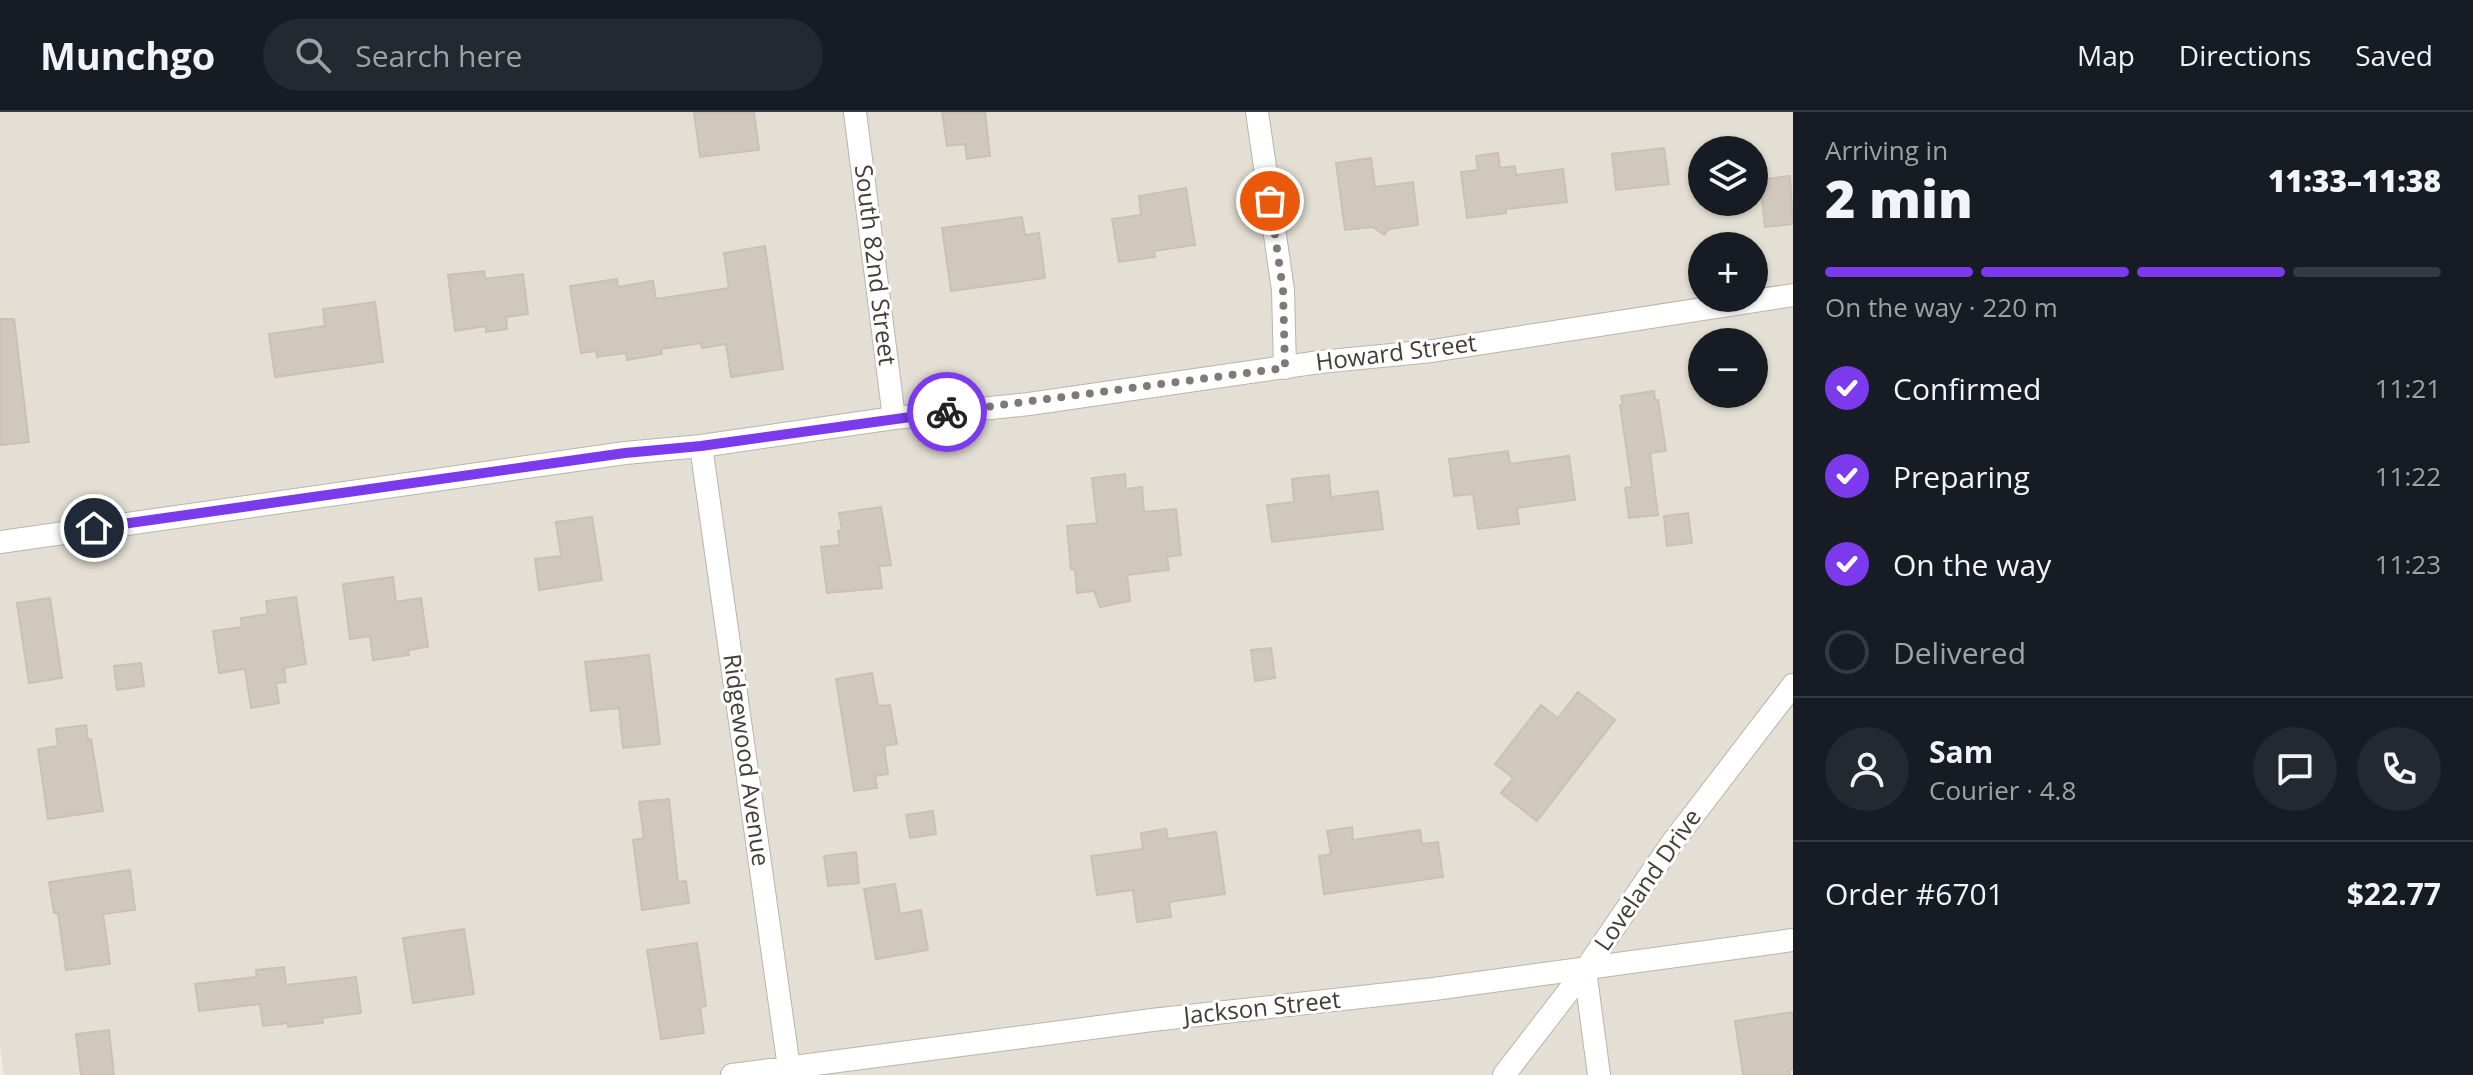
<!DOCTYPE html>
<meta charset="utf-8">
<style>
:root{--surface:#171b24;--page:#242831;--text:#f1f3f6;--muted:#9ea1a6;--line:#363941;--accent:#7c3aed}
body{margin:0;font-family:"Open Sans",sans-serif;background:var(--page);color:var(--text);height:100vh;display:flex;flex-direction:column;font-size:30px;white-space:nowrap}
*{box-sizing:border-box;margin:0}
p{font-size:26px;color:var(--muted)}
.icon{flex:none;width:44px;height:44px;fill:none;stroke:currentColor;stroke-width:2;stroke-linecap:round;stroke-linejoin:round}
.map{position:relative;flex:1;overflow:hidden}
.drawer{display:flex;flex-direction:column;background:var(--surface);width:680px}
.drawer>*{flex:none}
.controls{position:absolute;left:1688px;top:24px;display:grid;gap:16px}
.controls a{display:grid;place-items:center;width:80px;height:80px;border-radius:50%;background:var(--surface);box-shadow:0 2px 6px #0004;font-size:40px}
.pin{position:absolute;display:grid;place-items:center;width:68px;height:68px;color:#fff;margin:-34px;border:4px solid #fff;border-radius:50%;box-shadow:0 2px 8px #0007}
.courier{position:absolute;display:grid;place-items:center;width:80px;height:80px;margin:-40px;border:6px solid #7c3aed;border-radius:50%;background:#fff;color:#222;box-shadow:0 2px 10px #0007}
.headline em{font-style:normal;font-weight:800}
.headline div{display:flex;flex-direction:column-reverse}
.headline{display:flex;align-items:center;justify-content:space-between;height:136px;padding:0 32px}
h1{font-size:52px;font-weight:800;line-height:60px}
.bar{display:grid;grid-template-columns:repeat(4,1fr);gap:12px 8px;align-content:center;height:96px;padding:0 32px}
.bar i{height:10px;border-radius:6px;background:var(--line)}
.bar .current{background:var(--accent)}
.bar p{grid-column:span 4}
.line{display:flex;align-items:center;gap:20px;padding:0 32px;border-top:2px solid var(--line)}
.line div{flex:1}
.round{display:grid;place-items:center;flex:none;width:84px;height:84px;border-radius:42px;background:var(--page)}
ol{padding:0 32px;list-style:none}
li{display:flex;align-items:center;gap:24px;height:88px}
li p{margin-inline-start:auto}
li .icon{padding:8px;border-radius:50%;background:var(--accent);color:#fff;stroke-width:4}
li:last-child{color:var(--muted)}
li i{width:44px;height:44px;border:4px solid var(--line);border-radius:50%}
header{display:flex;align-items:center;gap:48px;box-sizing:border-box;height:112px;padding:0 40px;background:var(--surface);border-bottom:2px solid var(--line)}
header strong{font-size:38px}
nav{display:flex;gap:44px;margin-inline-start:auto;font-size:28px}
.search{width:560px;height:72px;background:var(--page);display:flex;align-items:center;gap:20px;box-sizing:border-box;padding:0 28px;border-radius:44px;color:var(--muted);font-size:30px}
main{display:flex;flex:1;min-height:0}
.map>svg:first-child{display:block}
.residential{fill:#e4dfd4;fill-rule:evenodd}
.building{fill:#d1c8bd;stroke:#cbc0b1;stroke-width:2}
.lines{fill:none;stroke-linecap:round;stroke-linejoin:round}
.minor-casing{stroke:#bbb4a9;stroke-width:24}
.minor{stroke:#fff;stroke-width:22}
.done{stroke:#7f7b74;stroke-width:8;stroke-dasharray:0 14.4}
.route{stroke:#7c3aed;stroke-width:10}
.labels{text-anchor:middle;stroke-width:6;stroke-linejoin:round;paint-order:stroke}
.street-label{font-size:24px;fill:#423d36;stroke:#fff}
</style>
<header>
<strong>Munchgo</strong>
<div class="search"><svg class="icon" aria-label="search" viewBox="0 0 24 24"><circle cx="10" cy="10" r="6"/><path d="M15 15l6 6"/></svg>Search here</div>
<nav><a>Map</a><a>Directions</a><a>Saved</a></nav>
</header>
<main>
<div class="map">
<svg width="1793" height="963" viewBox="0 0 1793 963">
<rect width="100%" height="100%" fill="#f1ede6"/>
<!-- residential -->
<path class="residential" d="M0,0h1793v963h-1789l-4,-28zM1702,38h52v52h-52zM1702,134h52v52h-52zM1702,230h52v52h-52z"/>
<!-- building -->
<path class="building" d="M694,0h60l5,38 -59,7z
M942,0h43l5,44 -23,3 -2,-15 -18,2z
M1664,36l5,36 -53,6 -4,-36z
M1498,41l2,15 15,-2 1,9 47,-6 4,33 -61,7v4l-39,5 -6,-46 17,-2 -2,-14z
M1371,46l4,29 38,-5 5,43 -29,4 -5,6 -11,-8 -28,3 -9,-67z
M1790,64l3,48 -28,3 -5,-47z
M1186,76l9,57 -41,6 1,6 -36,5 -7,-43 29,-4 -2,-19z
M1022,105l3,18 14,-2 6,45 -94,13 -9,-63z
M765,134l18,123 -52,8 -5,-33 -24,4 -1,-5 -40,6 1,5 -35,6 -1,-7 -29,4 -1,-6 -15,2 -11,-67 47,-7 1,8 35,-6 3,18 73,-11 -5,-35z
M484,159l1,8 38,-5 5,40 -22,3 1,12 -21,3v-6l-31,5 -7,-56z
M375,190l8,60 -108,15 -6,-43 56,-8 -2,-17z
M0,207h14l15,123 -29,3z
M1654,279l1,9h3l8,51 -16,2 8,62 -29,3 -4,-30 7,-1 -12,-82 3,-1 -2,-8z
M1508,339l2,13 59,-8 6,44 -58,8 2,16 -41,5 -5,-35 -19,2 -5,-37z
M1125,362l1,15 16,-2 2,25 32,-3 5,46 -14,2 2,13 -42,5 3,26 -30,6 -6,-16 -17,2 -2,-24h-4l-4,-43 30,-3 -5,-45z
M1329,363l2,22 47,-6 5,38 -111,13 -5,-37 27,-3 -2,-23z
M881,395l10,58 -12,1 3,22 -55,5 -6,-46 19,-2 -2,-14 4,-1 -3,-17z
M1688,401l4,30 -25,3 -3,-30z
M592,405l10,63 -63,10 -4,-31 26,-3 -5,-34z
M393,465l3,25 25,-4 7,49 -20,3 1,5 -36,5 -3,-24 -20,3 -7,-55z
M296,485l10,67 -22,4 2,14 -10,1 3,20 -28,5 -6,-39 -26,4 -6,-42 29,-4 -1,-9 27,-4 -2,-13z
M50,486l12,80 -33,5 -12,-80z
M1271,536l4,30 -20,3 -4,-31z
M649,543l11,89 -37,4 -4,-40 -28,3 -6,-49z
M141,551l3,23 -27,4 -3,-24z
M872,561l6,33 12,-1 7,39 -13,2 4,28 -13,2 2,12 -23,3 -18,-112z
M1578,580l37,28 -78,101 -36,-28 12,-15 -18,-14 46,-59 17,13z
M86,613l2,15 3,-1 12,72 -55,8 -10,-70 20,-3 -2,-17z
M669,687l9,83 8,-1 3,22 -47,7 -9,-70 11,-2 -5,-36z
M933,699l3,23 -26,4 -4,-23z
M1352,715l1,13 67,-10 2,14 16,-2 5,35 -119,17 -5,-38 12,-2 -4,-23z
M1166,717l2,10 48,-7 9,62 -56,8 2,15 -34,5 -4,-32 -36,5 -6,-39 52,-7 -2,-16z
M856,740l3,31 -31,3 -4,-30z
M130,758l5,40 -32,4 7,50 -44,6 -8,-57h-4l-5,-31z
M895,772l5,30 21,-4 7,40 -52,9 -12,-70z
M464,817l10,65 -61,9 -10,-65z
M697,831l9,63 -6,1 4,26 -43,6 -14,-89z
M284,855l2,18 70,-8 5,36 -39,5 1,5 -35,4v-4l-25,3 -3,-22 -61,7 -4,-27 62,-7 -1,-7z
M1793,900v57l-4,1 1,5h-47l-8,-54z
M109,918l5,45h-33l-5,-41z"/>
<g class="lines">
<defs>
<path id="minor" d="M855,0l39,306
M1257,0l26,178 2,78
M701,334l89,629
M0,430l625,-89 76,-7 193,-28 135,-14 291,-42 112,-11 361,-56
M1585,858l14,105
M732,963l420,-55 282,-31 359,-49
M1504,963l81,-105 87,-127 121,-158"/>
</defs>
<!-- minor casing -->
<use href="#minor" class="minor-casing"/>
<!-- minor -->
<use href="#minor" class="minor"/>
</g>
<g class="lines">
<!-- done -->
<path class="done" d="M947,300l338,-44 -2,-78 -13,-89"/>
<!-- route -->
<path class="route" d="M94,416l531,-75 76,-7 246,-34"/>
</g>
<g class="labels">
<!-- street labels -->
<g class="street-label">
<text transform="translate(875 153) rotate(83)" y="8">South 82nd Street</text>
<text transform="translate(1396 241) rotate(-7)" y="8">Howard Street</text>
<text transform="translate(746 648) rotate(82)" y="8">Ridgewood Avenue</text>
<text transform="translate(1648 768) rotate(-55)" y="8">Loveland Drive</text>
<text transform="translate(1262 896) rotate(-6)" y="8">Jackson Street</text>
</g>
</g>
</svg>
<div class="controls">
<a><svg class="icon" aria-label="layers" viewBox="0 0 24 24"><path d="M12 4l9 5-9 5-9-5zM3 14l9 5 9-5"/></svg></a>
<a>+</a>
<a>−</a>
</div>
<div class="pin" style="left:1270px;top:89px;background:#ea580c"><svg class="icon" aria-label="bag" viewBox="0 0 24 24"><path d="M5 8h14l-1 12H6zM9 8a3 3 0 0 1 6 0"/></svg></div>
<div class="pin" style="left:94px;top:416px;background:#1f2937"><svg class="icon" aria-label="home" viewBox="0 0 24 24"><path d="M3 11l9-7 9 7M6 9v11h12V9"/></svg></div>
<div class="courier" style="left:947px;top:300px"><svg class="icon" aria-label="bike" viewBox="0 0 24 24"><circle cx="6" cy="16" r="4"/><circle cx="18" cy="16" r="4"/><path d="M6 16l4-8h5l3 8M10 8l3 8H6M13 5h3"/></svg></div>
</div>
<section class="drawer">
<div class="headline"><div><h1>2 min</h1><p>Arriving in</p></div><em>11:33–11:38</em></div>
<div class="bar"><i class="current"></i><i class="current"></i><i class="current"></i><i></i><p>On the way · 220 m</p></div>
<ol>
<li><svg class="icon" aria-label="check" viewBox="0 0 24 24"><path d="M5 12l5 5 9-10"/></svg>Confirmed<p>11:21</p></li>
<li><svg class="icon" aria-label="check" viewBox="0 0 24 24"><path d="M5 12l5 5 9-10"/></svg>Preparing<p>11:22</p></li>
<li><svg class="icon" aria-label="check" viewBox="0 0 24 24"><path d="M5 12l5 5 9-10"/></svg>On the way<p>11:23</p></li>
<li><i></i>Delivered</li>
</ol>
<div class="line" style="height:144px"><a class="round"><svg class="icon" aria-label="person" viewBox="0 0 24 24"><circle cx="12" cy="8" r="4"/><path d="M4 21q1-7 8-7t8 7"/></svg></a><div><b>Sam</b><p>Courier · 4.8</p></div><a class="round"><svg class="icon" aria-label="chat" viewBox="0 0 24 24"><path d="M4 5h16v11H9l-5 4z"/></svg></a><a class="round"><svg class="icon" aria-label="phone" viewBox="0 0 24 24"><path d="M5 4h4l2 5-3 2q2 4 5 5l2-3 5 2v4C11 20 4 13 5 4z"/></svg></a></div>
<div class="line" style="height:104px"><div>Order #6701</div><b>$22.77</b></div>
</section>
</main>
